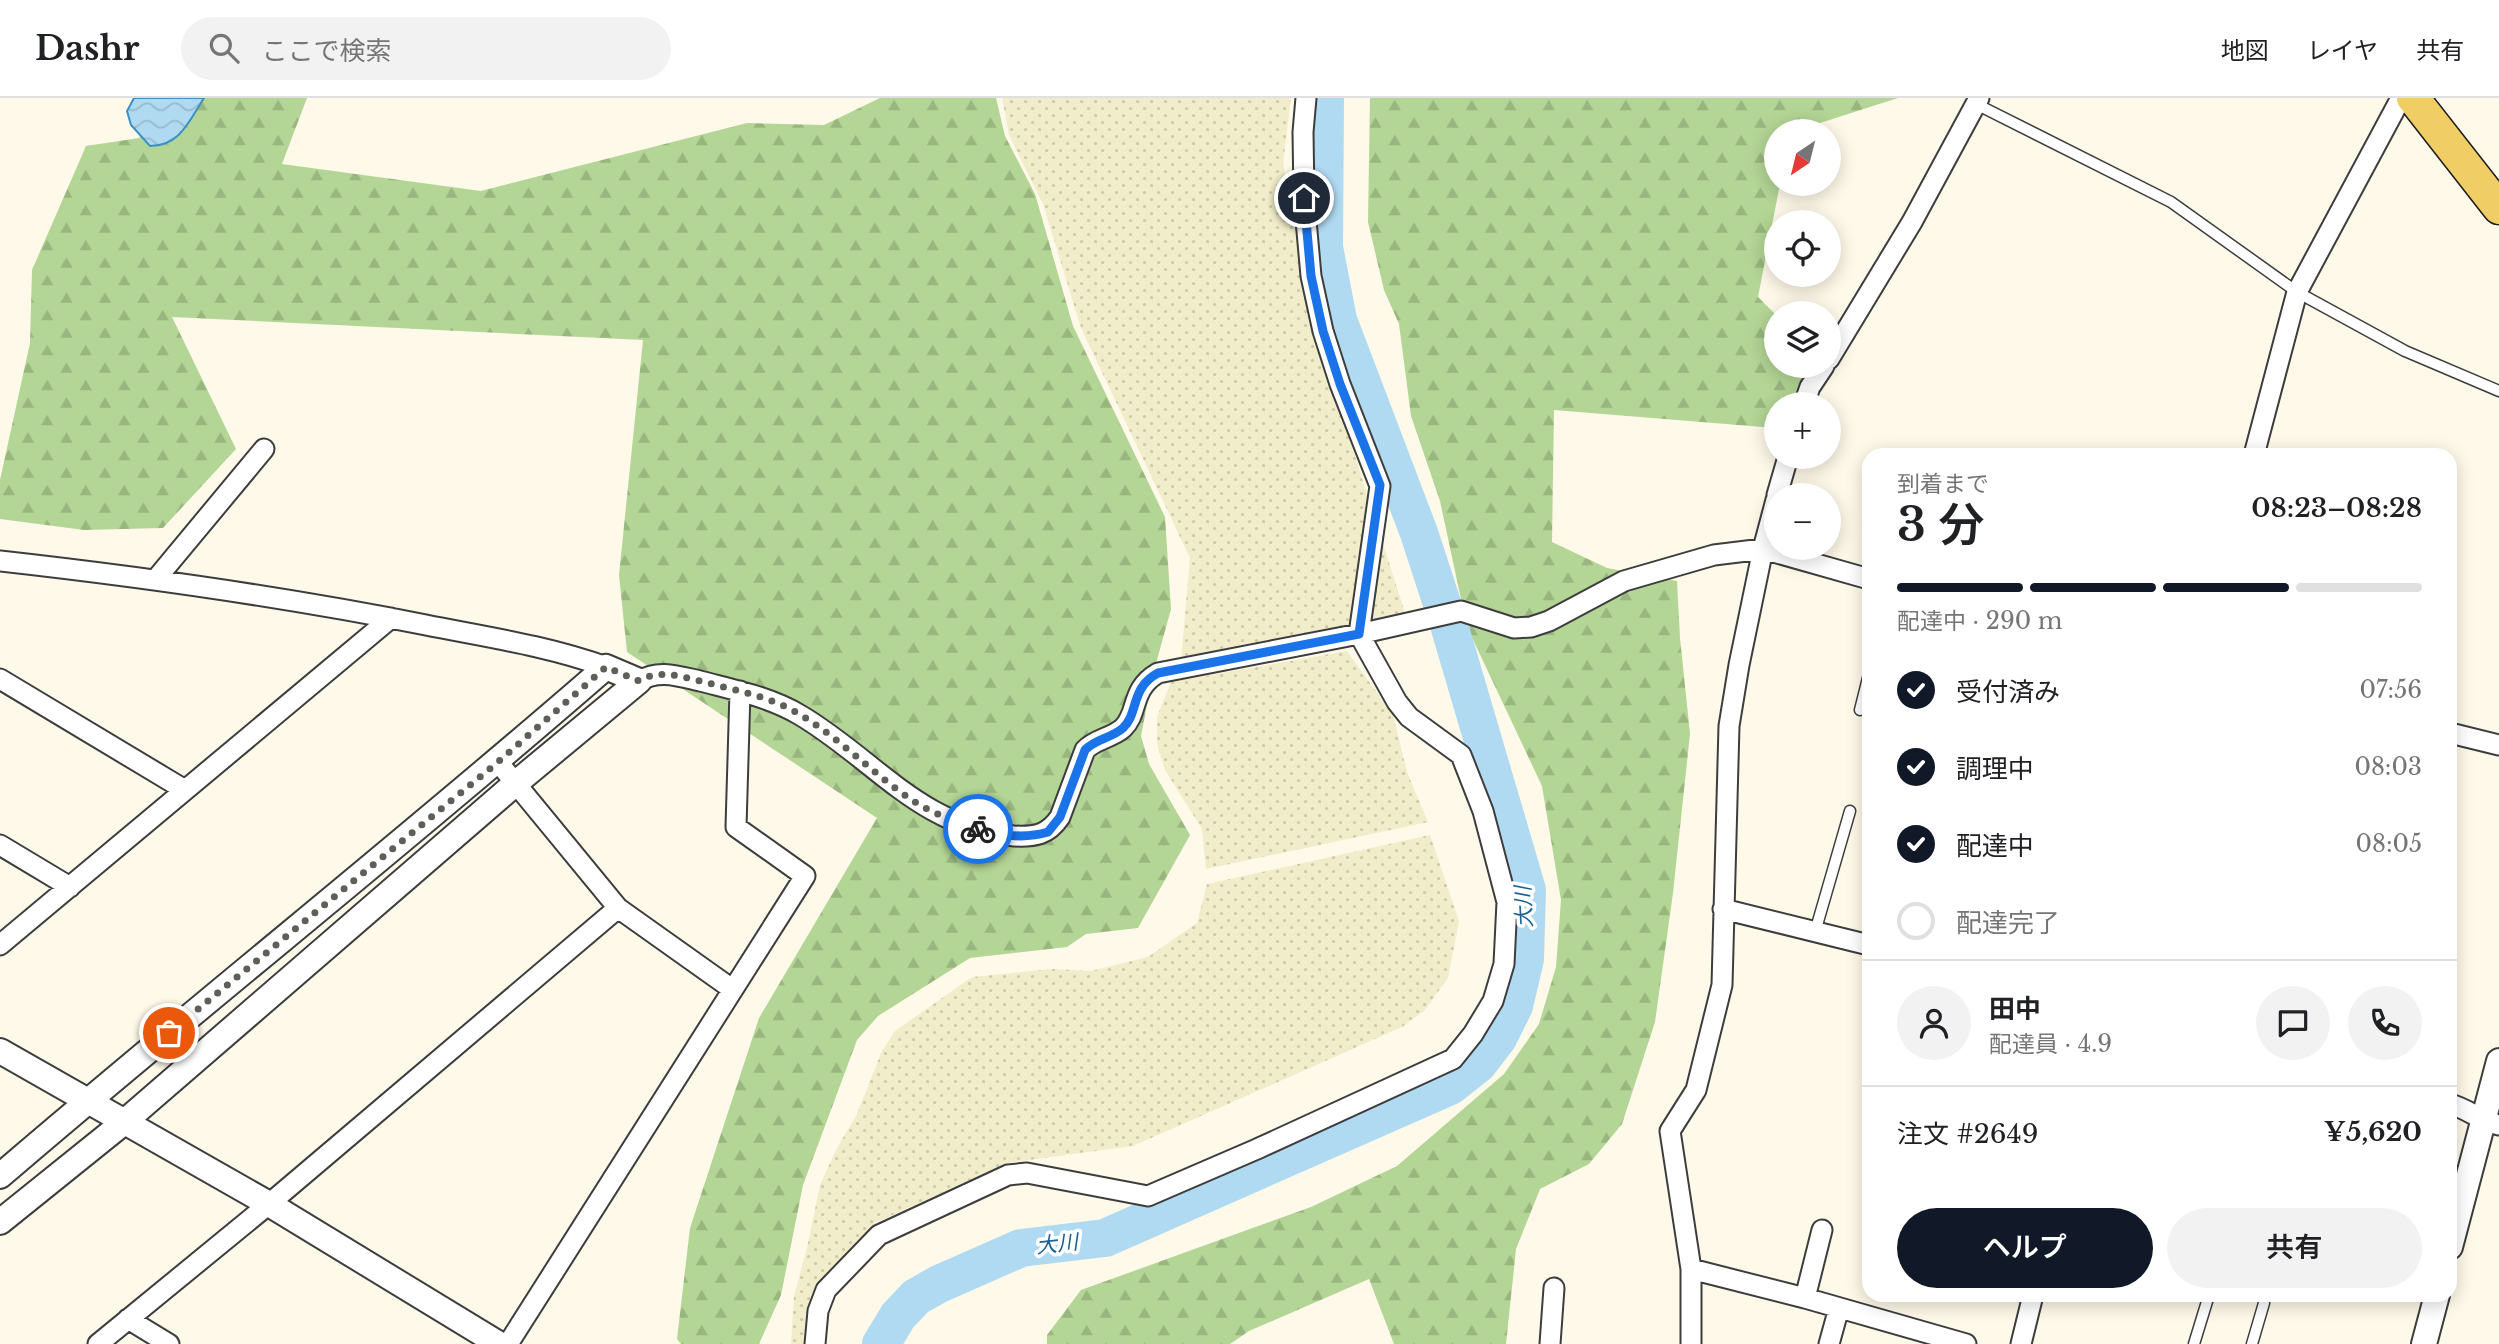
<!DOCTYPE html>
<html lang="ja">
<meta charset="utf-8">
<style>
:root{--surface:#fff;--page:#f2f2f2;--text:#202124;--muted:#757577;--line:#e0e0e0;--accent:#111827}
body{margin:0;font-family:"Libre Baskerville","Noto Sans JP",serif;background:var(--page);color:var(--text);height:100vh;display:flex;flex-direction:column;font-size:26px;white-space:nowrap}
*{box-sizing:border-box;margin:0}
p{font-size:23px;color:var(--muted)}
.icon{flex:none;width:38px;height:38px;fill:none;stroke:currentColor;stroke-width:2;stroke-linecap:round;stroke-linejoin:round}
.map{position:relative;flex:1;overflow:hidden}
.details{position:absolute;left:1862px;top:350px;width:595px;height:854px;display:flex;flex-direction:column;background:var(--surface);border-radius:21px;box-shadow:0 4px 18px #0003}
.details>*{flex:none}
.needle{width:46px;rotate:215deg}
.fabs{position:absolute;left:1764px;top:21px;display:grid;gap:14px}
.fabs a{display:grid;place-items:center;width:77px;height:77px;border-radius:50%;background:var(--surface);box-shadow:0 4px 18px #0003;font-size:35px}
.pin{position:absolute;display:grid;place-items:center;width:60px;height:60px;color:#fff;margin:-30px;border:4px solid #fff;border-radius:50%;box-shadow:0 2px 7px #0007}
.courier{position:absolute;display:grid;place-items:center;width:70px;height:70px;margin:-35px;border:5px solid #1a73e8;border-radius:50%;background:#fff;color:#222;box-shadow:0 2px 9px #0007}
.summary em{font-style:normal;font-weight:600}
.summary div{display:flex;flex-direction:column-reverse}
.summary{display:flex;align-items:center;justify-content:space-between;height:119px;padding:0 35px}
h1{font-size:46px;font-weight:600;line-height:52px}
.bar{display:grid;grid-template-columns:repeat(4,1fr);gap:10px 7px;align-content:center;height:84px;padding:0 35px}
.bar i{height:9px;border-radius:5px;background:var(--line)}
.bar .active{background:var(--accent)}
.bar p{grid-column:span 4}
.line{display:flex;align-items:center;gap:18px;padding:0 35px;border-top:2px solid var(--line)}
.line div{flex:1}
.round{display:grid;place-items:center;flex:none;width:74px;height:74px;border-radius:37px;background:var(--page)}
ol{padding:0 35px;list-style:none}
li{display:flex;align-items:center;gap:21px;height:77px}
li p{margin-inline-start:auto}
li .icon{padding:7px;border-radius:50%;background:var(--accent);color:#fff;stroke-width:4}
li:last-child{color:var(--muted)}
li i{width:38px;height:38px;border:4px solid var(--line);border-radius:50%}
.primary-button{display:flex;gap:14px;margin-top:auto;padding:14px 35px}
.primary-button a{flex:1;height:80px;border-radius:42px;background:var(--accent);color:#fff;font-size:28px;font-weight:600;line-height:80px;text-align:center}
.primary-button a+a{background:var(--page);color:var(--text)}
header{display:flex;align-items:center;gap:42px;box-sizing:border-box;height:98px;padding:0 35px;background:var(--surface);border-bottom:2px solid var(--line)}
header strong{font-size:33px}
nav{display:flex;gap:38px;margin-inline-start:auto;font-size:24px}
.search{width:490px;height:63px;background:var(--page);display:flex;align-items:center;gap:18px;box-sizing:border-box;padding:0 24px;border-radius:38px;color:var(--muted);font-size:26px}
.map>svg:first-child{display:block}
.farmland{fill:url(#farmland-dots)}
.forest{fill:url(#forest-firs)}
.water{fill:url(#water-waves);stroke:#3b90c4;stroke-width:2}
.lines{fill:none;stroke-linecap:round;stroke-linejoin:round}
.river{stroke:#b0daf2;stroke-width:38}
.service-casing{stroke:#3d3d3d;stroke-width:13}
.minor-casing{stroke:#3d3d3d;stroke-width:23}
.tertiary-casing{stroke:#3d3d3d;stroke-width:28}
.primary-casing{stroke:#1b1b1b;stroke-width:35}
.service{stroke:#fff;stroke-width:10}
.minor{stroke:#fff;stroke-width:19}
.tertiary{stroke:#fff;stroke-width:24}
.primary{stroke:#f0cd65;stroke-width:32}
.done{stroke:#5f5e58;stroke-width:7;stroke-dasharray:0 12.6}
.route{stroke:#1a73e8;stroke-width:9}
.labels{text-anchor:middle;stroke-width:7;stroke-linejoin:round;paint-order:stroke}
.water-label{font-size:21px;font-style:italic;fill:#1c6193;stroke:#fff}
</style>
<header>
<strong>Dashr</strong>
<div class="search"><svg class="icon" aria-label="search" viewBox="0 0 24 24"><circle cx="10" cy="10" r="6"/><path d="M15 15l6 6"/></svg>ここで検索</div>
<nav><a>地図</a><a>レイヤ</a><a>共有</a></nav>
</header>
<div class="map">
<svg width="2499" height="1246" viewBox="0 0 2499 1246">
<defs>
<pattern id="farmland-dots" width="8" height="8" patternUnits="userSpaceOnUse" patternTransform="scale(1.75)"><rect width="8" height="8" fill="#f1edca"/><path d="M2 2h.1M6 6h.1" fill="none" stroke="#cdcaac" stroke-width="1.8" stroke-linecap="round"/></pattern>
<pattern id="forest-firs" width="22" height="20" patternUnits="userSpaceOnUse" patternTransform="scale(1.75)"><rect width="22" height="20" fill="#b3d595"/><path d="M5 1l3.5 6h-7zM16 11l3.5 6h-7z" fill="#99b67f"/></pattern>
<pattern id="water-waves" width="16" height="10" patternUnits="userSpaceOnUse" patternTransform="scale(1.75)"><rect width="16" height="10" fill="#b0daf2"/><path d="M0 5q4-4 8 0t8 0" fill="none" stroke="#96bace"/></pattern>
</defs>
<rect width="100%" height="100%" fill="#fef9e8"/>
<!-- farmland -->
<path class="farmland" d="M1002,0h289l-8,66 34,173 89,279 -225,45 9,-103 -109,-230 -38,-124 -34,-69z
M1347,553l46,64 14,57 21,50 -222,47 -4,-40 -37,-59 -8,-26v-27l14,-35z
M1430,737l29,86 -11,57 -24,33 -22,16 -269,119 -126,17 -132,60 -56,61 -10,18 -3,42h-15l3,-48 13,-48 13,-63 17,-37 19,-32 26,-65 13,-20 77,-54 80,-8 39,2 57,-14 49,-34 10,-39z"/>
<!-- forest -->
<path class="forest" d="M181,0h126l-25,66 199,27 266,-68 77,2 56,-27h116l9,38 30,58 38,132 92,191 6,92 -19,69 -11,58 8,28 41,71 -52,93 -52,6 -19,13 -97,11 -92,58 -21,24 -54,145 -22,110 -22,49h-78l-4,-5 13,-111 69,-210 118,-200 -250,-166 -8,-77 24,-235 -471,-23 64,132 -73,79 -79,2 -84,-11v-39l30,-137 2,-73 54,-124 53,-8z
M1370,0h528l-103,33h-19v53h4l-22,113 18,18v51h35l-22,38h-13l-1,24 -221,-18 -2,132 55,26 70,13 3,57 10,96 -17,159 -18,129 -33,102 -33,40 -49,25 -24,60 -10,95h-112l-25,-65 -120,52 -19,13h-183v-9l34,-45 230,-83 86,-41 107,-92 35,-50 17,-57 5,-67 -19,-114 -75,-159 -27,-126 -29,-85 -12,-92 -15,-34 -16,-68z"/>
<!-- water -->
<path class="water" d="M134,0h70c-15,23 -24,48 -54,48l-19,-21 -4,-14z"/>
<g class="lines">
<!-- river -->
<path class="river" d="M881,1246l17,-28 18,-19 23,-13 82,-36 84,-10 345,-152 28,-22 20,-26 16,-32 11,-47 2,-69 -78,-265 -30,-92 -81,-213 -14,-73 1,-149"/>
<defs>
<path id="service" d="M1976,6l195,98 126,90 108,59 94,40
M1860,612l9,-36
M1815,834l35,-121
M2194,1246l15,-49
M2252,1246l12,-41"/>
<path id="minor" d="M1829,261l83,-137 67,-124
M1804,306l6,-17 14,-21
M2254,357l43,-163 104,-194
M1777,397l11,-38
M0,463c143,16 285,36 426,64 60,12 122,21 180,42
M156,481l108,-130
M0,581l185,111
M639,583c20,-12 39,-5 61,0 34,9 70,16 100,34 76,45 119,112 214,121 21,1 34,-1 46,-19l25,-67c10,-11 27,-12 38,-22 16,-15 7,-39 35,-55l201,-39 102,-23 53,17 17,-1 18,-6 75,-40 90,-26 49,-6 106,30
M2450,635l49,12
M498,664l120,146 114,81
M0,747l70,42
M1723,811l146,36
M0,847l391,-327
M2450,1006c18,5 31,17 49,21
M1691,1171l114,29 161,46
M1805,1200l17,-68
M128,1221l41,25
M98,1246l171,-140 349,-296
M508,1246l297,-468 -69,-49 4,-136
M815,1246l3,-33 8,-21 53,-55 129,-60 19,-2 121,23 109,-47 196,-90 20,-25 20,-33 11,-37 3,-62 -24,-91 -22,-56 -52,-38 -12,-15 -38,-68 21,-148 -40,-102 -17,-53 -12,-55 -7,-78 -1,-66 3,-34
M1550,1246l4,-56
M1691,1246v-75l-21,-138 26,-41 26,-105 7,-259 10,-61 24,-116 13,-49
M1829,1246l10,-36
M2021,1246l12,-49"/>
<path id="tertiary" d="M0,953l269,153 230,140
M0,1078c200,-172 408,-336 606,-509l33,14 -123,102 -393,340 -123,99
M2450,1149l49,-186
M2424,1246l13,-49"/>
<path id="primary" d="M2413,0l86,110"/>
</defs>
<!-- service casing -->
<use href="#service" class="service-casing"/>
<!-- minor casing -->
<use href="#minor" class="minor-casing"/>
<!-- tertiary casing -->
<use href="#tertiary" class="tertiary-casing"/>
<!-- primary casing -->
<use href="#primary" class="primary-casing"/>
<!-- service -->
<use href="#service" class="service"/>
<!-- minor -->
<use href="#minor" class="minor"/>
<!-- tertiary -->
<use href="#tertiary" class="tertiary"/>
<!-- primary -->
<use href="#primary" class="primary"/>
</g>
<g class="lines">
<!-- done -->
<path class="done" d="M169,935l329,-271 108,-95 33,14c20,-12 39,-5 61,0 34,9 70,15 101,34 41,25 74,61 114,87 19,12 42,20 63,27"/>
<!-- route -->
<path class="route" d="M978,731c23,7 47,10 70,3l12,-15 25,-67c10,-11 27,-12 38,-22 16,-15 7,-40 35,-55l201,-39 21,-149 -40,-101 -17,-53 -12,-55 -7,-78"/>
</g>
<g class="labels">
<!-- water labels -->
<g class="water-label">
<text transform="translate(1524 809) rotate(-93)" y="7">大川</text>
<text transform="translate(1057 1146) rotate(-6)" y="7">大川</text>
</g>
</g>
</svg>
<div class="fabs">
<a><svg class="needle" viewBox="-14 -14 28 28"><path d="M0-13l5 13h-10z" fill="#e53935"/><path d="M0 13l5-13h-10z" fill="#757577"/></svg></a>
<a><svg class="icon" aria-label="locate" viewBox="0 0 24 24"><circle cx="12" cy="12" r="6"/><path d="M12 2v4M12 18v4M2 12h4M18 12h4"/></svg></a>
<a><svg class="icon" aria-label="layers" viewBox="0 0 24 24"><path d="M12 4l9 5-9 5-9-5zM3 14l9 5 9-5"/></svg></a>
<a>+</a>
<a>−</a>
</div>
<div class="pin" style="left:169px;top:935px;background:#ea580c"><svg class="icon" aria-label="bag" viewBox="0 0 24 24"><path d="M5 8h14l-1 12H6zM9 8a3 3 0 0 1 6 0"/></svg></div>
<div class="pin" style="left:1304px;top:100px;background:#1f2937"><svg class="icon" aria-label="home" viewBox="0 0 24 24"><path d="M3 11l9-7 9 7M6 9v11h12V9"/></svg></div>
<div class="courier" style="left:978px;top:731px"><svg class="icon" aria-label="bike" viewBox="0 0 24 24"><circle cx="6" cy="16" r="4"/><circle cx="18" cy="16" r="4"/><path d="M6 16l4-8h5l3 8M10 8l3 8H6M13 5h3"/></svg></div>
<section class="details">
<div class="summary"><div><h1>3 分</h1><p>到着まで</p></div><em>08:23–08:28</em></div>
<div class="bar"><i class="active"></i><i class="active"></i><i class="active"></i><i></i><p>配達中 · 290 m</p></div>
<ol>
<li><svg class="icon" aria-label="check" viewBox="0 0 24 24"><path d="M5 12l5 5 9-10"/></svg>受付済み<p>07:56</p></li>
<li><svg class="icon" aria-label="check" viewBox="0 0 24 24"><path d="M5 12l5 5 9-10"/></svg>調理中<p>08:03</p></li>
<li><svg class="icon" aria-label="check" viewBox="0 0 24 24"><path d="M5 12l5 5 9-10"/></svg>配達中<p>08:05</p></li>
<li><i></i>配達完了</li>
</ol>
<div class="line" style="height:126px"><a class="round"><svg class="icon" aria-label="person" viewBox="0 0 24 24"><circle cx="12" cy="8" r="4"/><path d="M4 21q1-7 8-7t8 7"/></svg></a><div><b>田中</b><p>配達員 · 4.9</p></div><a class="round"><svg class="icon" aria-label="chat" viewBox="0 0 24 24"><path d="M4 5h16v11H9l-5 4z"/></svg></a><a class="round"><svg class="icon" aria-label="phone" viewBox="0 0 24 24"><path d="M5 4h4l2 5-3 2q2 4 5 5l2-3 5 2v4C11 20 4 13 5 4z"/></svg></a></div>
<div class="line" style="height:91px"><div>注文 #2649</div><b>¥5,620</b></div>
<div class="primary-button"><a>ヘルプ</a><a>共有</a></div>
</section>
</div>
